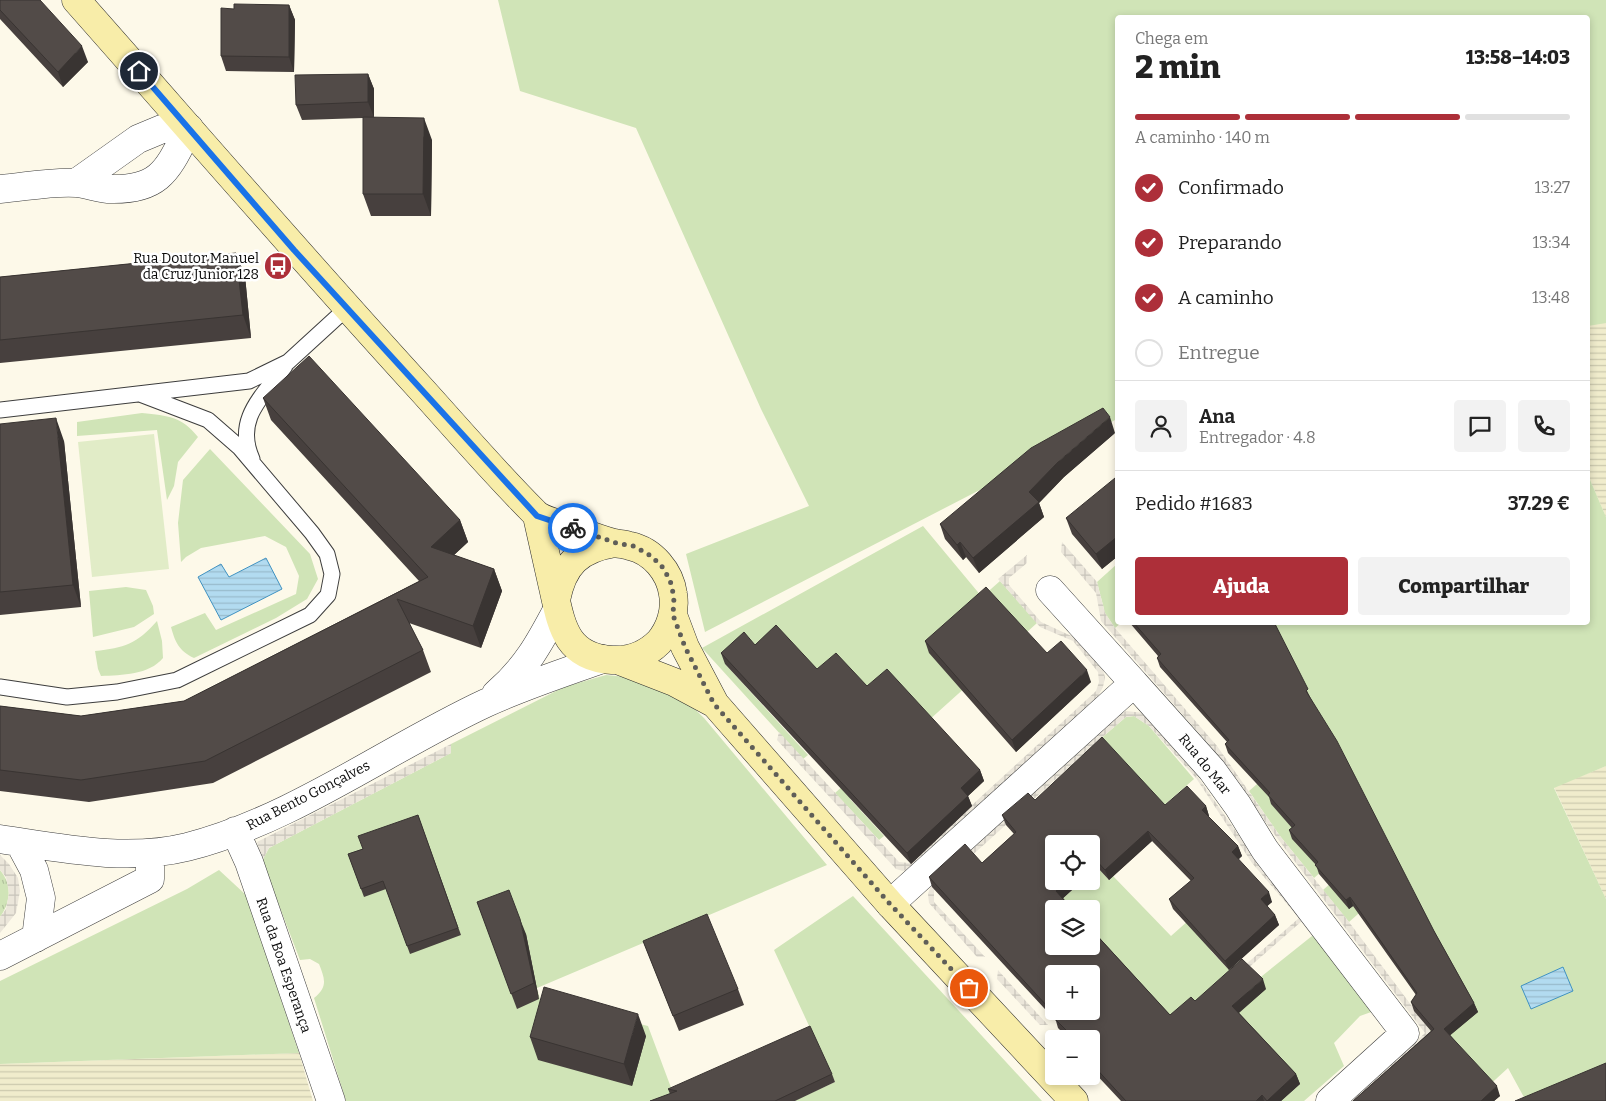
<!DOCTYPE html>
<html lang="pt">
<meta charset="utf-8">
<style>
:root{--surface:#fff;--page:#f2f2f2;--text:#222;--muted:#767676;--line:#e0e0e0;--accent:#ad2f39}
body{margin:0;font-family:Bitter,serif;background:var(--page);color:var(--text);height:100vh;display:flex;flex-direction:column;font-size:19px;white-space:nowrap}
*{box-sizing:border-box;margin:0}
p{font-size:16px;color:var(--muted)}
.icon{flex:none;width:28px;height:28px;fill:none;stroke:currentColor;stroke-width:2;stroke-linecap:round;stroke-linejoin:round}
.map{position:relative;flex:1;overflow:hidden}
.details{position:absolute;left:1115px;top:15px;width:475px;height:610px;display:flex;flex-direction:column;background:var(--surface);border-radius:5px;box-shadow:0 2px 8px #0003}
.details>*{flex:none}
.tools{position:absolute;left:1045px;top:835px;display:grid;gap:10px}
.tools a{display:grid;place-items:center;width:55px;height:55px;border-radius:5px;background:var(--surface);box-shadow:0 2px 8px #0003;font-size:25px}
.pin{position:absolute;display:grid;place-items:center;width:42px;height:42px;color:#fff;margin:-21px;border:2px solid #fff;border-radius:50%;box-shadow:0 1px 5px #0007}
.courier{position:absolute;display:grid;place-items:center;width:50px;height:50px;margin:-25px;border:4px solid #1a73e8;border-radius:50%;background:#fff;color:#222;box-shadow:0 1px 6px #0007}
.headline em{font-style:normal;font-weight:800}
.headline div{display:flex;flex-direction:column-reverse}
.headline{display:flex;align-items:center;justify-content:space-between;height:85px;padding:0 20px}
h1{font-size:32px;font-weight:800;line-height:38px}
.bar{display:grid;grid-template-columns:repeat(4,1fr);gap:8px 5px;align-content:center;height:60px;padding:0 20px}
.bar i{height:6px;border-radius:4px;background:var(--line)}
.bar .current{background:var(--accent)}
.bar p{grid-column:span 4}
.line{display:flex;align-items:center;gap:12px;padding:0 20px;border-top:1px solid var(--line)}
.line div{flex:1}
.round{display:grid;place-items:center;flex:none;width:52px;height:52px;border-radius:5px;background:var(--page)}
ol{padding:0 20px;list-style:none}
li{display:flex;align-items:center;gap:15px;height:55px}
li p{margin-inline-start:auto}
li .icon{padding:5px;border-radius:50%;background:var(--accent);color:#fff;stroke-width:4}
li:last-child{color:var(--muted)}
li i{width:28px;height:28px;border:2px solid var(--line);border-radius:50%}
.cta{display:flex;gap:10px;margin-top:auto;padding:10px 20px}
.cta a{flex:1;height:58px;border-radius:5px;background:var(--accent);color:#fff;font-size:20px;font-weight:800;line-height:58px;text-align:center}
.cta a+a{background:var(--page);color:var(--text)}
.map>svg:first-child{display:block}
.farmland{fill:url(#farmland-rules)}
.grass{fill:#d0e4b7}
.park{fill:url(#park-tufts)}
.pitch{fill:#e1ecc7}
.plaza{fill:url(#plaza-grid)}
.water{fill:url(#water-rules);stroke:#4092c1}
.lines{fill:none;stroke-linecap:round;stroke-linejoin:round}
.lane-casing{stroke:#3d3d3d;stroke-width:17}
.street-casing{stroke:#3d3d3d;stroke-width:29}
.secondary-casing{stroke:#2c2c2c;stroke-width:29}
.lane{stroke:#fff;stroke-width:15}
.street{stroke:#fff;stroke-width:28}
.secondary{stroke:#f8eda9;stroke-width:28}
.wall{fill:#47403e}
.shaded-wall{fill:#393432}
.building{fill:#524b48;stroke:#393432;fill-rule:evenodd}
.done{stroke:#5f5e58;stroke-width:5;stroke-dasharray:0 9}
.route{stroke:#1a73e8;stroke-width:6}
.labels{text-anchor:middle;stroke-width:5;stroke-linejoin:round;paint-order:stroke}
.poi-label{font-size:14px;fill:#0a0a0a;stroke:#fff;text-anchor:end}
.street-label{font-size:14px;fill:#0a0a0a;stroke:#fff}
</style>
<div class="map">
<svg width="1606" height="1101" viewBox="0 0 1606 1101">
<defs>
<pattern id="farmland-rules" width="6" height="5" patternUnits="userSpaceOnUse" patternTransform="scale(1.25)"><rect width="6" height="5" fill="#f0eccc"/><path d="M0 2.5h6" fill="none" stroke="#ccc9ae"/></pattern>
<pattern id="park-tufts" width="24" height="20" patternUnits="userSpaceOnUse" patternTransform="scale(1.25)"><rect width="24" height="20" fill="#d0e4b7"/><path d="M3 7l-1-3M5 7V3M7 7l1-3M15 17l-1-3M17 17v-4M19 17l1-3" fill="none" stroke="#b1c29c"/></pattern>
<pattern id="plaza-grid" width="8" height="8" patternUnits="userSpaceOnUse" patternTransform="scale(1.25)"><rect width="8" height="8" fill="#ebe6da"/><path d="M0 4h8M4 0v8" fill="none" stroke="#c8c4ba"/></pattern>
<pattern id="water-rules" width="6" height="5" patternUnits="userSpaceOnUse" patternTransform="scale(1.25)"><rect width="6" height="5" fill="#b2dbf0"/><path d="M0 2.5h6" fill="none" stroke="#98bbcc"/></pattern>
</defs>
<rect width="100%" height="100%" fill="#fdf9e9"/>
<!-- farmland -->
<path class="farmland" d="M1606,317v200l-18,-42v-155z
M1606,766v133l-52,-112z
M299,1053l14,48h-313v-37z"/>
<!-- grass -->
<path class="grass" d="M498,0h1108v323l-18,3v-308h-470l-1,401 -412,213 -19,-78 123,-48 -48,-97 -125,-281 -116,-37z
M142,413c27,3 39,3 56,24l-20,25 -4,24 -7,14 -10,-70 -80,6v-14z
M210,449l100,105 8,25 -11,20 -31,19 -82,40c-15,-7 -19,-16 -23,-31l34,-14 11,17 80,-36 3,-18 -13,-29 -21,-11 -64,12 -15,9 -5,5 -3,-39 5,-43z
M1588,475l18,42v249l-52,22 52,111v202h-80l-18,-33 -36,33 -40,-68 -10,-14 16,-79 -16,-29 -100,-40 -8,7 -34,-42 -31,-45 8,-7 15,-161 316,-1z
M923,526l59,71 18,-16 37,42 -109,98 -107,-41 -96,-16 83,91 -5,4 -101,-111z
M1117,564l1,58 3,1 -6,5 -10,-15 -8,-31z
M126,587l20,3 7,16 1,8 -20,13 -41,10 -4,-46z
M157,621l5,20 1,17c-14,17 -41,17 -62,18l-3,-7 -3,-18c29,-3 42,-7 62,-30z
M606,675l41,4 27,10 30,29 123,147 -290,123 3,11 108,27 28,75h-330l-32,-103c14,-11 11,-19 5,-34l-9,-5 -10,1 -38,-99 7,-13 182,-95v-9l113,-57z
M1134,716l15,10 45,53 -32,28 -63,-67 27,-23z
M884,749l-34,50 34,37 -5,4 -44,-47z
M1097,867l12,13 4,-4 58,60 27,-24 13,39 18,19 11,-9 17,19 55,-44 6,2 56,73 -14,5 -26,27 10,23 -40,35h-23l19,-17 -126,-60 -83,-87v-28h-24l-7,-8 22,-20h9v-8z
M219,870l27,25 53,158 -299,11v-83l187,-92z
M1332,882l47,1 6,7 -36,32 -26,-32z
M853,896l189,205h-248l41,-19 -61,-132z"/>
<!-- park -->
<path class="park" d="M0,870c12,14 11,32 0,47z"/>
<!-- pitch -->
<path class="pitch" d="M154,434l15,135 -77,8 -14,-135z"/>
<!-- plaza -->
<path class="plaza" d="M1062,542l35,40 8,31 10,15 102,118 63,90 69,86 83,111 -75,68h-6l74,-68 -145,-191 -69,-95 -110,-126 -5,-28 -35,-41z
M1027,555v8l-18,15v7l32,37 37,17 24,28 3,10 -2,10 -6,11 -188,171 -6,2 -7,-2 -119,-129 2,-8 120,130 10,1 187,-172 3,-9 -1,-10 -25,-31 -33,-14 -42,-48z
M1126,711l18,2 51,60 61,87 46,55v6l-55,48 -3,-3 55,-48 -47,-55 -56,-85 -47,-52 -15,-10 -8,1 -27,23 -165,150v12l51,55h-8l-48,-54 -1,-9 2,-6 186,-171z
M451,744v9l-182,95 -7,13 -5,-19z
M0,855l9,9 9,14 2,13 -4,22 -16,20v-16l6,-8 3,-16 -3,-16 -6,-7z
M998,970l25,28 25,27h-8l-43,-46z"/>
<!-- water -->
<path class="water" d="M266,558l16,31 -61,31 -23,-43 23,-13 8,13z
M1563,967l10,24 -42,18 -10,-23z"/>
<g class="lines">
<defs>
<path id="lane" d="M0,410l249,-29 39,-19 59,-54
M252,459c-18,-40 11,-63 33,-93
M0,687l67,10 50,-5 60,-12 133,-65 18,-20 4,-21 -5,-20 -15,-21 -73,-86 -31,-27 -68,-26"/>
<path id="street" d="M0,189c25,-2 53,-8 77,-6 10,1 20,5 31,6 53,2 60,-20 81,-61l-27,1 -24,10 -62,44
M1050,590l84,93
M496,694c30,-26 43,-50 61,-84
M235,831l14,31 82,239
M0,839c61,9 126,23 187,8 104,-26 202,-99 299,-144 37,-17 77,-30 116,-44
M19,842l15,28 7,28 -5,40
M890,904l244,-221 78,87 26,36 27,44 140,183 -75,68
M0,956l150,-77v-26"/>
<path id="secondary" d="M76,0c115,130 228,261 346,390 37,41 73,83 112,122 6,7 17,9 25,12 18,6 36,14 55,19 5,1 11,1 16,3 23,5 40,26 43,48 3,17 -3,35 -14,48 -12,12 -29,19 -47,18 -49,-3 -51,-39 -60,-77 -5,-22 -10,-45 -15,-67
M556,600c7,-36 23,-51 59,-57
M673,615l12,32 30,57 175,200 184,197
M620,661l54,21 41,22"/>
</defs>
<!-- lane casing -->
<use href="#lane" class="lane-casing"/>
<!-- street casing -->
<use href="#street" class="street-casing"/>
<!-- secondary casing -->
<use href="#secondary" class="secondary-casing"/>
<!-- lane -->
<use href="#lane" class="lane"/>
<!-- street -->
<use href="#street" class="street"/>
<!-- secondary -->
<use href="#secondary" class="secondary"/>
</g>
<!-- wall -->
<path class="wall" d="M0,0l88,62 -25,25 -63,-68z
M289,5l6,15 -1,52 -68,-1 -5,-15 13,-47z
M368,74l6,15v28l58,23 -1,76h-60l-8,-22v-76l-61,2 -6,-15z
M236,253l9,23 6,62 -251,25v-86z
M263,398l197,122 8,22 -14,13 40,14 8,22 -21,57 -72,-25 14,27 8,22 -218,111 -124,19 -89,-11v-85l81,10 103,-15 235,-120 -148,-161z
M0,424l64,17 17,166 -81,8z
M1115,433l-51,44 -25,26 5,14 -65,56 -13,-16 -3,3 -18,-21 -5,-15z
M1118,480v76l-16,13 -30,-35 -6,-16z
M1129,622h145l37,77 123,232 40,72 4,9 -28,23 50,61 -6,5h-141l78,-70 -17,-20 -3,-9 5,-7 -63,-89 -4,3 -30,-35 -3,-9 -24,-26 -3,-9 3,-2 -21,-24 -2,-7 -41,-44 -3,-9 2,-2 -67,-75 -3,-9 1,-2z
M925,641l122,12 44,29 -75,70 -87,-99z
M755,645l62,24 50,17 113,84 4,11 -16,15 4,10 -61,58 -186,-200 -4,-11z
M1035,800l130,5 41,1 3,10 -1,1 30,29 4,10 -4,3 34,43 -5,4 8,9 4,10 -50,45 -56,-61 -4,-10 22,-18 -39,-40 -43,39 -12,-13 -43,14h28l-19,17 107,117 25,-14 71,-12 -27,24 57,61 4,10 -19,17h-160l-30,-32v-30h-26l-2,-6 -5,-5 -2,-7 -124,-134 -3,-10 53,-14 32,-29 -8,-9 -4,-10z
M418,815l43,120 -51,19 -24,-65 -22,8 -16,-43 15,-5z
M477,902l49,32 13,65 -22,10z
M643,941l95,48 6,16 -65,26z
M646,1036l-14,50 -94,-26 -8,-23z
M832,1074l3,8 -40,19h-145l20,-7 -2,-5z"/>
<!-- shaded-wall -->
<path class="shaded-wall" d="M289,5l6,15 -1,52 -5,-15z
M82,46l6,16 -25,25 -5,-15z
M368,74l6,15v28l-6,-15z
M424,118l8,22 -1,76 -8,-22z
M236,253l9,23 6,62 -8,-23z
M1110,417l5,16 -51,44 -25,26 5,14 -65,56 -6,-15 56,-66 29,-30z
M56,418l8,23 17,166 -8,-22z
M460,520l8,22 -29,27 -8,-22z
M1118,536v20l-16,13 -6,-15z
M960,542l6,15 -3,3 -6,-15z
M494,569l8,22 -21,57 -8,-22z
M1087,670l4,12 -75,70 -4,-12z
M980,770l4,11 -16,15 4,10 -61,58 -4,-11 54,-65z
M1206,806l3,10 -4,4 -3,-10z
M1148,831l4,10 -43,39 -4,-10z
M1238,846l4,10 -6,6 -4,-10z
M1093,857l4,10 -6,5v-13z
M1067,881h15l-22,20 -4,-10z
M1269,892l3,10 -8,7 -3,-10z
M1350,897l3,9 -4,3 -3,-9z
M1275,915l4,10 -50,45 -4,-9z
M520,919l6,15 13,65 -5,-16z
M1263,979l3,10 -30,26 -4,-9z
M1474,1003l4,9 -31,26 -3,-9z
M638,1014l8,22 -14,50 -8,-22z
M1296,1074l4,10 -19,17h-14z
M1497,1086l3,10 -6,5h-13z
M1262,1095l2,6h-8z"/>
<!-- building -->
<path class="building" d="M0,0h40l42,46 -24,26 -58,-62z
M234,4l55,1v52l-68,-1v-48l13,1z
M368,74v28l-72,3 -1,-30z
M363,117l61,1 -1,76h-60z
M236,253l7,62 -243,25v-63z
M309,356l151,164 -29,27 63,22 -21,57 -76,-27 26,51 -218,111 -124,19 -81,-10v-64l81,10 103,-15 244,-124 -165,-179z
M1103,408l7,9 -52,45 -29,30 10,10 -66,56 -13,-16 -3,3 -17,-21 91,-76z
M56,418l17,167 -73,7v-168z
M1115,478l3,2v56l-22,18 -30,-36z
M986,587l61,66 14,-12 26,29 -75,70 -87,-99z
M1133,622h141l34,67 -2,2 31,50 97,190 40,72 -30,26 53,57 -16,15h-128l81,-72 -23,-27 6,-9 -67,-96 -4,3 -31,-35 3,-3 -29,-32 6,-5 -27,-30 2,-2 -45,-49 4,-4 -72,-82 4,-4z
M776,625l41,44 19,-16 31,33 20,-17 93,101 -19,18 7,8 -61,57 -186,-200 23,-21 11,13z
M1102,737l63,68 22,-19 19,20 -4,4 36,36 -6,6 37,40 -8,7 14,16 -50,46 -56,-62 25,-21 -46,-47 -43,39 -12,-13 -2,2v-15h-37v37h13l-11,10 16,18h-18v37h37v-17l79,86 21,-18 4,4 47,-42 21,20 -31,27 64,68 -29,27 -5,-6 -6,6h-130l-35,-38v-24h-22l-6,-7 3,-2 -11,-11 2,-2 -128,-140 36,-33 17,19 34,-31 -14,-17 26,-22 7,7zM1054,974h37v37h-37z
M418,815l40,113 -51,18 -24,-65 -22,8 -13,-35 15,-5 -5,-13z
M509,890l11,29 14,64 -23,11 -34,-92z
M707,914l31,75 -65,27 -30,-75z
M544,987l94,27 -14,50 -94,-27z
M810,1026l22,48 -57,27h-125l27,-10 -9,-2z
M1606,1063v38h-91z"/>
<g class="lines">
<!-- done -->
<path class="done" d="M573,528l43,15 17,3 15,8 13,11 9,15 4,17 -1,18 12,32 29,57 176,200 79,84"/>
<!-- route -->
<path class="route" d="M139,71l155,179 243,266 36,12"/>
</g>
<!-- icons -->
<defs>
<symbol id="bus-disc" viewBox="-11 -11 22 22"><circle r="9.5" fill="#ad2f39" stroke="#fff"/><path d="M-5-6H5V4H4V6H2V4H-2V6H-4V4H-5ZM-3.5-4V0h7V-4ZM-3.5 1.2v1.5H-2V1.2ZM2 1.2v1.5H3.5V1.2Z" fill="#fff"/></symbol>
</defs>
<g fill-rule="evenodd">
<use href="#bus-disc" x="262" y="250" width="32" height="32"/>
</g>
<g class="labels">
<!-- poi labels -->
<g class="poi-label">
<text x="259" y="263">Rua Doutor Manuel<tspan x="259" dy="16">da Cruz Junior 128</tspan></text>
</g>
<!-- street labels -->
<g class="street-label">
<text transform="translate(1205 764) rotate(51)" y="5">Rua do Mar</text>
<text transform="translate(308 795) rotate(-27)" y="5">Rua Bento Gonçalves</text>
<text transform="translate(284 965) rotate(71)" y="5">Rua da Boa Esperança</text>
</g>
</g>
</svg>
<div class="tools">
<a><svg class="icon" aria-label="locate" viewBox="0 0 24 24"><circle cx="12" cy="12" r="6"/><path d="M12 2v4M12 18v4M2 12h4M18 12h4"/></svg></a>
<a><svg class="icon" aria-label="layers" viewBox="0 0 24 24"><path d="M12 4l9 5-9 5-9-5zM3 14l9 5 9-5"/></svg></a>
<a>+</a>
<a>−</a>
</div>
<div class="pin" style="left:969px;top:988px;background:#ea580c"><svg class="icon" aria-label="bag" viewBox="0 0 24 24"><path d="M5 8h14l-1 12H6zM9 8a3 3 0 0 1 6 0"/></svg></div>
<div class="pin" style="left:139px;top:71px;background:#1f2937"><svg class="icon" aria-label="home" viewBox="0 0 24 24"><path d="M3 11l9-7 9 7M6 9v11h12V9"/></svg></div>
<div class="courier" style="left:573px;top:528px"><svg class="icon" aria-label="bike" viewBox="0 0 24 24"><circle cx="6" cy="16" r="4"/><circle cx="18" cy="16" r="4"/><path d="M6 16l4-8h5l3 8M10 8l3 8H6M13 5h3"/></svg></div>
<section class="details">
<div class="headline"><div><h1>2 min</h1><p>Chega em</p></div><em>13:58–14:03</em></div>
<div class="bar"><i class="current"></i><i class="current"></i><i class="current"></i><i></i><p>A caminho · 140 m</p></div>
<ol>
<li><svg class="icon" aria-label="check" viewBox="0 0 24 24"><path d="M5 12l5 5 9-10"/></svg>Confirmado<p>13:27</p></li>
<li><svg class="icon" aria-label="check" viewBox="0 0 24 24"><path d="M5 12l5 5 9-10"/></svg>Preparando<p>13:34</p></li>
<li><svg class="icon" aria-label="check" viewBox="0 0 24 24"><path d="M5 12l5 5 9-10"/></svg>A caminho<p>13:48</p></li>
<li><i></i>Entregue</li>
</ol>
<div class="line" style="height:90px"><a class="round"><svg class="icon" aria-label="person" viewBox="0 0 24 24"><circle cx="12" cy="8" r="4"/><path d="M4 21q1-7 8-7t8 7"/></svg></a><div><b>Ana</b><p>Entregador · 4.8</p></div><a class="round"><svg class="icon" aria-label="chat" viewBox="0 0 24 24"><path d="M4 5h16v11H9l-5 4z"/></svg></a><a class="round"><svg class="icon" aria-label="phone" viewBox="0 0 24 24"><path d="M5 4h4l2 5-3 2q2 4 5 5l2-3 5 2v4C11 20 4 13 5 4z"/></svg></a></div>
<div class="line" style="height:65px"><div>Pedido #1683</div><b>37.29 €</b></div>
<div class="cta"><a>Ajuda</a><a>Compartilhar</a></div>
</section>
</div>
